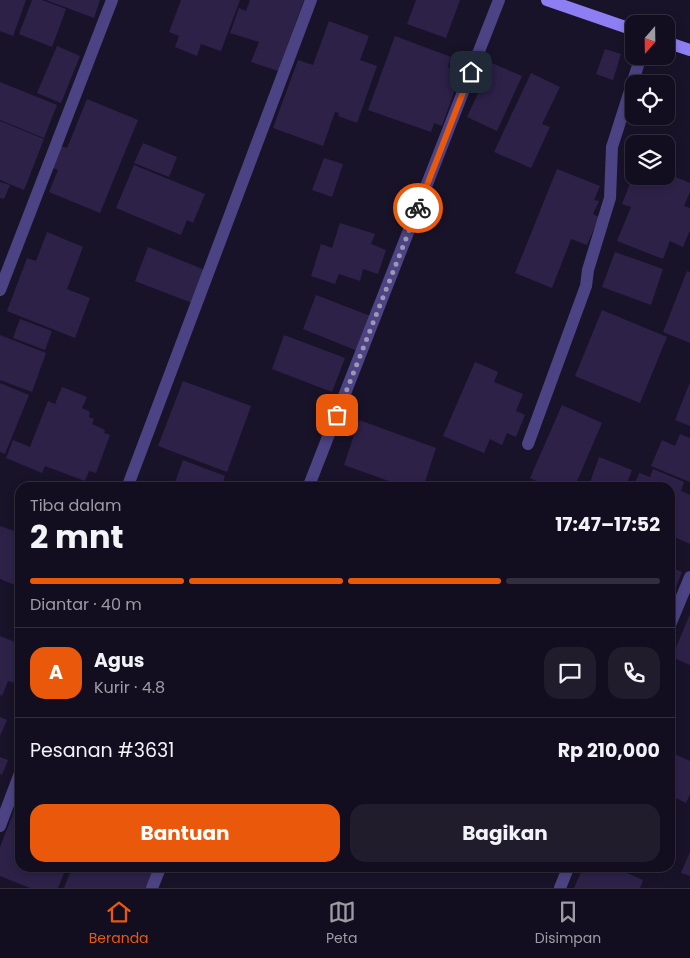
<!DOCTYPE html>
<html lang="id">
<meta charset="utf-8">
<style>
:root{--surface:#130e1f;--page:#201c2c;--text:#f1f3f6;--muted:#9d9ca4;--line:#322e3d;--accent:#ea580c}
body{margin:0;font-family:Poppins,sans-serif;background:var(--page);color:var(--text);height:100vh;display:flex;flex-direction:column;font-size:19px;white-space:nowrap}
*{box-sizing:border-box;margin:0}
p{font-size:16px;color:var(--muted)}
.icon{flex:none;width:28px;height:28px;fill:none;stroke:currentColor;stroke-width:2;stroke-linecap:round;stroke-linejoin:round}
.map{position:relative;flex:1;overflow:hidden}
.panel{position:absolute;left:15px;top:482px;width:660px;height:390px;display:flex;flex-direction:column;background:var(--surface);border-radius:15px;box-shadow:0 2px 8px #0003,0 0 0 1px var(--line)}
.panel>*{flex:none}
.needle{width:32px;rotate:200deg}
.controls{position:absolute;left:625px;top:15px;display:grid;gap:10px}
.controls a{display:grid;place-items:center;width:50px;height:50px;border-radius:10px;background:var(--surface);box-shadow:0 2px 8px #0003,0 0 0 1px var(--line);font-size:25px}
.pin{position:absolute;display:grid;place-items:center;width:42px;height:42px;color:#fff;margin:-21px;border-radius:10px;box-shadow:0 2px 8px #0006}
.courier{position:absolute;display:grid;place-items:center;width:50px;height:50px;margin:-25px;border:4px solid #ea580c;border-radius:50%;background:#fff;color:#222;box-shadow:0 1px 6px #0007}
.headline em{font-style:normal;font-weight:700}
.headline div{display:flex;flex-direction:column-reverse}
.headline{display:flex;align-items:center;justify-content:space-between;height:85px;padding:0 15px}
h1{font-size:32px;font-weight:700;line-height:38px}
.bar{display:grid;grid-template-columns:repeat(4,1fr);gap:8px 5px;align-content:center;height:60px;padding:0 15px}
.bar i{height:6px;border-radius:4px;background:var(--line)}
.bar .current{background:var(--accent)}
.bar p{grid-column:span 4}
.line{display:flex;align-items:center;gap:12px;padding:0 15px;border-top:1px solid var(--line)}
.line div{flex:1}
.round{display:grid;place-items:center;flex:none;width:52px;height:52px;border-radius:15px;background:var(--page)}
.cta{display:flex;gap:10px;margin-top:auto;padding:10px 15px}
.cta a{flex:1;height:58px;border-radius:15px;background:var(--accent);color:#fff;font-size:20px;font-weight:700;line-height:58px;text-align:center}
.cta a+a{background:var(--page);color:var(--text)}
.tabs{display:flex;justify-content:space-around;align-items:center;height:70px;border-top:1px solid var(--line);background:var(--surface);font-size:14px;color:var(--muted)}
.tabs a{display:grid;justify-items:center;gap:2px}
.tabs .current{color:var(--accent)}
.map>svg:first-child{display:block}
.building{fill:#2d2148}
.lines{fill:none;stroke-linecap:round;stroke-linejoin:round}
.street{stroke:#4c4384;stroke-width:12}
.secondary{stroke:#8d7ef3;stroke-width:12}
.done{stroke:#9e97b2;stroke-width:5;stroke-dasharray:0 9}
.route{stroke:#ea580c;stroke-width:6}
</style>
<div class="map">
<svg width="690" height="888" viewBox="0 0 690 888">
<rect width="100%" height="100%" fill="#191329"/>
<!-- building -->
<path class="building" d="M0,0h26l-13,36 -13,-5z
M32,0h10l24,9 -14,38 -33,-13z
M46,0h54l-6,18z
M181,0h59l-19,51 -20,-7 -4,12 -22,-9 4,-11 -10,-4z
M250,0h54l-26,71 -27,-9 8,-20 -29,-9 9,-25 7,3z
M416,0h44l-14,38 -39,-14z
M329,21l40,15 -9,24 17,6 -20,57 -19,-7 1,-3 -4,-1 -12,34 -50,-18 25,-68 15,5z
M395,36l56,21 -3,10 13,5 -19,54 -8,-3 -3,9 -63,-22z
M57,46l23,10 -19,47 -24,-10z
M605,49l16,5 -8,26 -17,-6z
M492,63l30,13 -25,55 -30,-14z
M531,73l29,14 -18,37 8,3 -19,41 -37,-16z
M0,82l57,23 -13,33 -44,-18z
M87,99l51,21 -38,93 -51,-21 9,-22 -7,-3 9,-21 7,2z
M0,121l44,18 -20,51 -24,-10z
M143,143l34,14 -8,20 -35,-14z
M324,158l19,6 -11,33 -20,-7z
M134,165l71,29 -12,29 -6,-3 -6,15 -65,-27z
M557,169l43,17 -6,14 5,1 -6,13 6,3 -12,28 -16,-6 -19,49 -37,-15z
M666,173l24,10v9l-6,14 6,2v22l-7,17 -13,-6 -7,18 -46,-18 14,-34 -9,-3 11,-28h33z
M0,182l10,3 -6,14 -4,-1z
M340,223l35,11 -4,10 15,6 -8,24 -15,-5 -3,12 -21,-7 -4,10 -24,-8 10,-32 11,4z
M47,232l36,15 -16,42 23,9 -15,40 -68,-27 20,-53 9,3z
M148,247l57,23 -13,33 -57,-22z
M615,252l48,17 -12,36 -49,-18z
M687,271l3,1v71l-27,-11z
M316,295l57,22 -13,35 -57,-23z
M602,310l65,27 -27,66 -65,-27z
M20,319l32,12 -7,19 -32,-12z
M0,335l46,18 -14,39 -32,-12z
M284,335l61,23 -13,34 -60,-23z
M475,362l23,10 -4,10 29,12 -7,17 9,4 -9,22 -9,-4 -5,12 -12,-6 -6,14 -41,-17z
M183,381l68,25 -24,66 -69,-26z
M690,382v44l-15,-6z
M0,383l29,12 -24,59 -5,-2z
M62,387l25,10 -5,11 8,4 -1,5 5,2 -2,5 13,6 -1,3 6,2 -14,38 -7,-2 -4,10 -40,-15 -3,7 -36,-15 7,-18 17,7 18,-46 7,3z
M562,405l40,18 -28,65h-23l-21,-10z
M359,420l77,28 -13,40h-15l-64,-23z
M680,434l10,4v44l-39,-16 11,-26 13,6z
M599,457l33,13 -7,18h-37z
M183,460l42,16 -4,12h-48z
M653,469l31,13 -3,9 9,4v49l-20,-9v-47h-37l6,-15 11,4z
M0,526l20,7v54l-20,-8z
M670,567l12,5 -12,30z
M690,614v51l-18,-8z
M0,636l20,8v28l-4,11 -8,-2 -6,15 -2,-1z
M0,717l7,3 -7,16z
M670,752l20,9v33l-4,9 -16,-8z
M0,757l8,3 -6,15 -2,-1z
M20,796v72h46l-8,20h-28l-30,-12v-29z
M690,852v24l-9,-3z
M72,868h86l-8,20h-86z
M583,868h32l28,12 -3,8h-66z
M628,868h15l-2,5z"/>
<g class="lines">
<!-- street -->
<path class="street" d="M0,290l112,-290
M528,444l58,-158 2,-16 22,-72 2,-51 29,-91
M127,488l184,-488
M308,488l191,-488
M670,625l20,-48
M0,826l20,-53
M152,888l8,-20
M560,888l8,-20"/>
<!-- secondary -->
<path class="secondary" d="M547,0l87,30
M666,42l24,8"/>
</g>
<g class="lines">
<!-- done -->
<path class="done" d="M337,415l81,-207"/>
<!-- route -->
<path class="route" d="M418,208l53,-136"/>
</g>
</svg>
<div class="controls">
<a><svg class="needle" viewBox="-14 -14 28 28"><path d="M0-13l5 13h-10z" fill="#e53935"/><path d="M0 13l5-13h-10z" fill="#9d9ca4"/></svg></a>
<a><svg class="icon" aria-label="locate" viewBox="0 0 24 24"><circle cx="12" cy="12" r="6"/><path d="M12 2v4M12 18v4M2 12h4M18 12h4"/></svg></a>
<a><svg class="icon" aria-label="layers" viewBox="0 0 24 24"><path d="M12 4l9 5-9 5-9-5zM3 14l9 5 9-5"/></svg></a>
</div>
<div class="pin" style="left:337px;top:415px;background:#ea580c"><svg class="icon" aria-label="bag" viewBox="0 0 24 24"><path d="M5 8h14l-1 12H6zM9 8a3 3 0 0 1 6 0"/></svg></div>
<div class="pin" style="left:471px;top:72px;background:#1f2937"><svg class="icon" aria-label="home" viewBox="0 0 24 24"><path d="M3 11l9-7 9 7M6 9v11h12V9"/></svg></div>
<div class="courier" style="left:418px;top:208px"><svg class="icon" aria-label="bike" viewBox="0 0 24 24"><circle cx="6" cy="16" r="4"/><circle cx="18" cy="16" r="4"/><path d="M6 16l4-8h5l3 8M10 8l3 8H6M13 5h3"/></svg></div>
<section class="panel">
<div class="headline"><div><h1>2 mnt</h1><p>Tiba dalam</p></div><em>17:47–17:52</em></div>
<div class="bar"><i class="current"></i><i class="current"></i><i class="current"></i><i></i><p>Diantar · 40 m</p></div>
<div class="line" style="height:90px"><b class="round" style="background:var(--accent);color:#fff">A</b><div><b>Agus</b><p>Kurir · 4.8</p></div><a class="round"><svg class="icon" aria-label="chat" viewBox="0 0 24 24"><path d="M4 5h16v11H9l-5 4z"/></svg></a><a class="round"><svg class="icon" aria-label="phone" viewBox="0 0 24 24"><path d="M5 4h4l2 5-3 2q2 4 5 5l2-3 5 2v4C11 20 4 13 5 4z"/></svg></a></div>
<div class="line" style="height:65px"><div>Pesanan #3631</div><b>Rp 210,000</b></div>
<div class="cta"><a>Bantuan</a><a>Bagikan</a></div>
</section>
</div>
<nav class="tabs">
<a class="current"><svg class="icon" aria-label="home" viewBox="0 0 24 24"><path d="M3 11l9-7 9 7M6 9v11h12V9"/></svg>Beranda</a>
<a><svg class="icon" aria-label="map" viewBox="0 0 24 24"><path d="M3 6l6-2 6 2 6-2v14l-6 2-6-2-6 2zM9 4v14M15 6v14"/></svg>Peta</a>
<a><svg class="icon" aria-label="saved" viewBox="0 0 24 24"><path d="M7 4h10v16l-5-4-5 4z"/></svg>Disimpan</a>
</nav>
